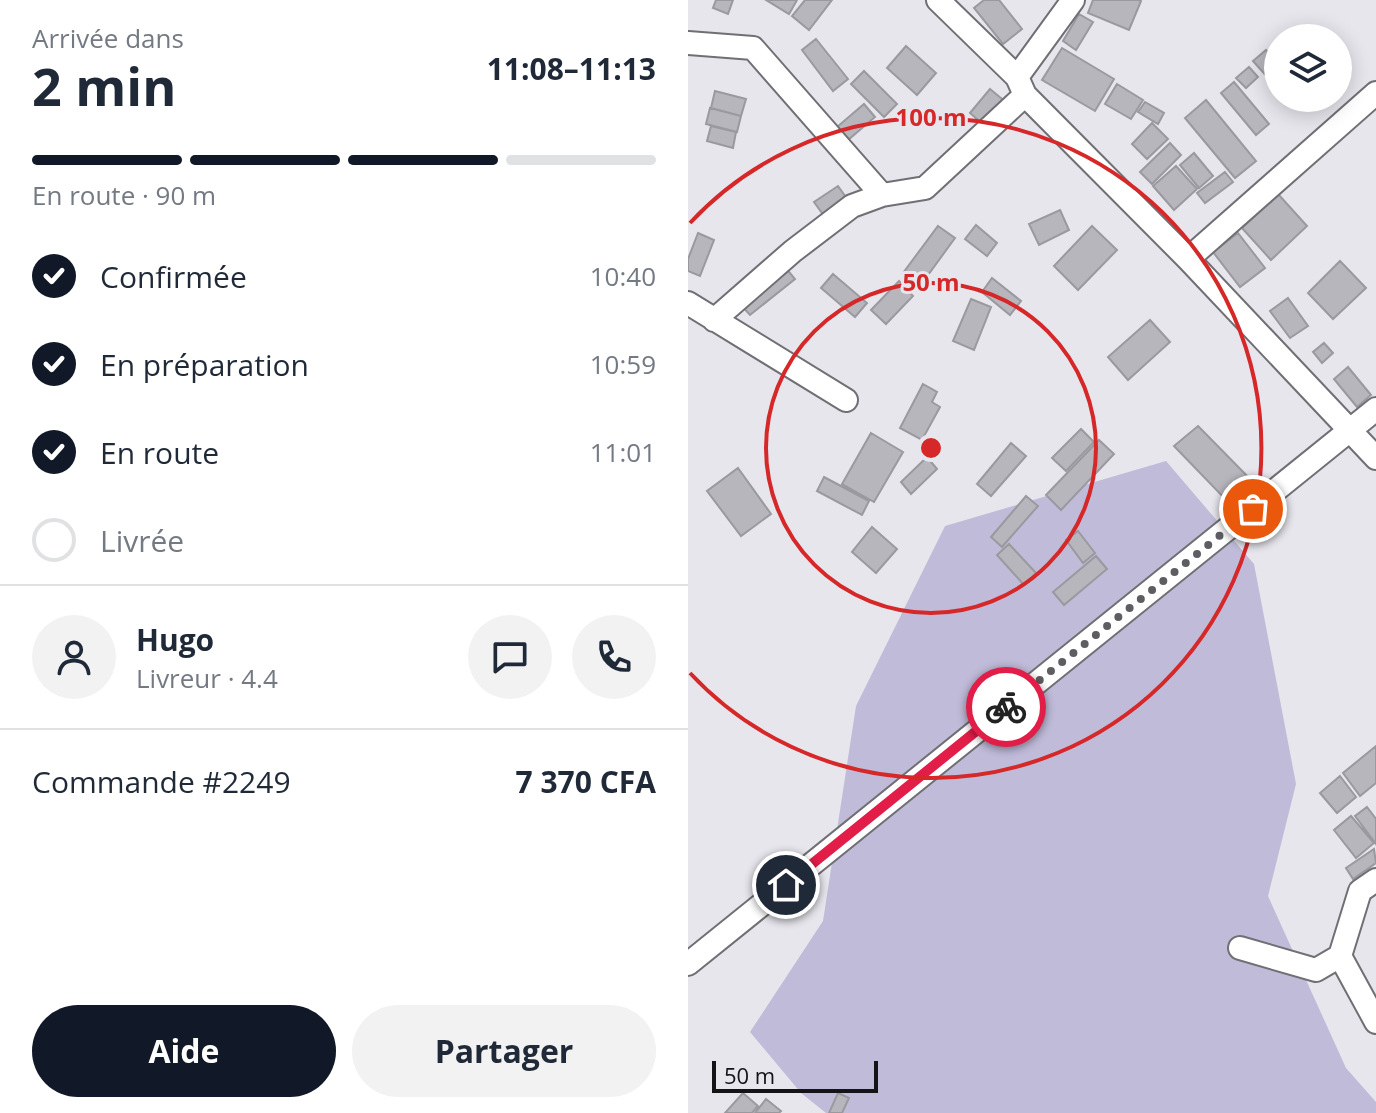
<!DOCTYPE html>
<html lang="fr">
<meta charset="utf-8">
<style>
:root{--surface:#fff;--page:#f2f2f3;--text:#1f2937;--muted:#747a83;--line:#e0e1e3;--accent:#111827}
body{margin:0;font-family:"Open Sans",sans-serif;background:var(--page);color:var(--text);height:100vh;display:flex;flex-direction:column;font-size:30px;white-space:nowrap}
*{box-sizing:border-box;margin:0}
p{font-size:26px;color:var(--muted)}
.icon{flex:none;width:44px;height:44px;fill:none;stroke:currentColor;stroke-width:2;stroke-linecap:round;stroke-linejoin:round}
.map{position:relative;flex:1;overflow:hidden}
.sheet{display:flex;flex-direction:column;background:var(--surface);width:688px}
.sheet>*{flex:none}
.fabs{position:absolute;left:576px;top:24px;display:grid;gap:16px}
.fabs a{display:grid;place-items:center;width:88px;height:88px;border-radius:50%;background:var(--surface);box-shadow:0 4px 20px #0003;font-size:40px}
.scale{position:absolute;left:24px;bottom:20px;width:166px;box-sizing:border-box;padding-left:8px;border:4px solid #141315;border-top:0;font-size:22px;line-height:28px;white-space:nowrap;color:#141315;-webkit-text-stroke:6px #e7e6ed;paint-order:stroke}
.pin{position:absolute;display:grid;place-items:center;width:68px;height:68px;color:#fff;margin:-34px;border:4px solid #fff;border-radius:50%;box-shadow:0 2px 8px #0007}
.courier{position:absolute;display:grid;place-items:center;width:80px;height:80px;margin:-40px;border:6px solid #e11d48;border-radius:50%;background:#fff;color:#222;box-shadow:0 2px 10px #0007}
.headline em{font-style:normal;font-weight:700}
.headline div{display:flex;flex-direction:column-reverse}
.headline{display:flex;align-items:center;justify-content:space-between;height:136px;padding:0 32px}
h1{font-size:52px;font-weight:700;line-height:60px}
.bar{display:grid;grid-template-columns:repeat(4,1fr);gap:12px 8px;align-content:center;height:96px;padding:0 32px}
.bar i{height:10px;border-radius:6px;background:var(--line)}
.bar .on{background:var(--accent)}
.bar p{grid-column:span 4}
.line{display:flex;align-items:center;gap:20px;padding:0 32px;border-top:2px solid var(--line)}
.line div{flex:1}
.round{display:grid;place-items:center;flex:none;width:84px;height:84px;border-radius:42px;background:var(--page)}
ol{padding:0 32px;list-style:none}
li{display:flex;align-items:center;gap:24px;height:88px}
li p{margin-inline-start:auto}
li .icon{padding:8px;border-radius:50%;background:var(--accent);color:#fff;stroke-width:4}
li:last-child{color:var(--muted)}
li i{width:44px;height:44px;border:4px solid var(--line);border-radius:50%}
.button{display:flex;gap:16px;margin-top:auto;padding:16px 32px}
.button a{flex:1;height:92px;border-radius:48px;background:var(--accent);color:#fff;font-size:32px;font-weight:700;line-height:92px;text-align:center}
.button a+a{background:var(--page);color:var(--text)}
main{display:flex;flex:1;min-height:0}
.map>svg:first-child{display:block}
.green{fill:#c0bbd9}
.building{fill:#b6b6bc;stroke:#9a999f;stroke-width:2}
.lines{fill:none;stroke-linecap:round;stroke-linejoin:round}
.minor-casing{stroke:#6f6f74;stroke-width:26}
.minor{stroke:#fff;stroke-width:22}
.done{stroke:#5e5d61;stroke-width:8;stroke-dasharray:0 14.4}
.route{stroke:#e11d48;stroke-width:10}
.ring{fill:none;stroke:#d62828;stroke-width:4}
.centre{fill:#d62828;stroke:#e7e6ed;stroke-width:4}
.ring-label{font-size:24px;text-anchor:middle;font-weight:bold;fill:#d62828;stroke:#e7e6ed;stroke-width:6;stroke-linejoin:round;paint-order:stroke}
</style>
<main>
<section class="sheet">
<div class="headline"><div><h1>2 min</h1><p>Arrivée dans</p></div><em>11:08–11:13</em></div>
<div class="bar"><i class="on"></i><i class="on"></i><i class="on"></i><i></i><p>En route · 90 m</p></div>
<ol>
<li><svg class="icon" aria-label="check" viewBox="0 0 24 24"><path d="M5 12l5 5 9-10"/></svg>Confirmée<p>10:40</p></li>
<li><svg class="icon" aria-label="check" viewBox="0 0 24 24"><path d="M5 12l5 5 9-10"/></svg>En préparation<p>10:59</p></li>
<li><svg class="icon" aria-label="check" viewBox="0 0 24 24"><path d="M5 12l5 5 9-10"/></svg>En route<p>11:01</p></li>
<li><i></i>Livrée</li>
</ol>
<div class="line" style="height:144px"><a class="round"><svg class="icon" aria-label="person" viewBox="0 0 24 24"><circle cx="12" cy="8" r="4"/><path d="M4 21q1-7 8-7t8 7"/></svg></a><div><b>Hugo</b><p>Livreur · 4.4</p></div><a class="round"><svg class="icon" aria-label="chat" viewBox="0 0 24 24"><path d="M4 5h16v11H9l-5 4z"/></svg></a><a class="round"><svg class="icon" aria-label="phone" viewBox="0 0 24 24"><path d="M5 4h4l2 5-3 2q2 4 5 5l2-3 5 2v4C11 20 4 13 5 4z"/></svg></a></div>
<div class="line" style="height:104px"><div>Commande #2249</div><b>7 370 CFA</b></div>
<div class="button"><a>Aide</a><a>Partager</a></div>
</section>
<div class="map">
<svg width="688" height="1113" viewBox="0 0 688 1113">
<rect width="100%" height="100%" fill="#e7e6ed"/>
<!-- green -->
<path class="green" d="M478,461l88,103 42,220 -28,112 78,172 30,34v11h-550l-25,-20 -51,-61 73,-111 33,-215 89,-180z"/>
<!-- building -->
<path class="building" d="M28,0h17l-5,14 -15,-6z
M78,0h31l-8,14z
M117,0h27l-23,30 -17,-14z
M296,0h15l23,29 -19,15 -29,-36z
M405,0h45l3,1 -12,29 -41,-17z
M391,14l14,8 -17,28 -13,-9z
M128,39l32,40 -15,12 -31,-41z
M218,46l30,27 -19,22 -30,-27z
M374,48l52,31 -19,32 -53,-31z
M578,50l12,13v26l-25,-28z
M561,67l9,10 -12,11 -10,-10z
M176,71l33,33 -13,13 -33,-33z
M546,82l35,42 -13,11 -35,-42z
M429,84l26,16 -12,19 -26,-15z
M302,89l17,14 -21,24 -16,-14z
M27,91l31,8 -5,17 -30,-8z
M518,100l50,61 -21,17 -50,-60z
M457,102l19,11 -6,11 -20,-12z
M176,104l11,13 -27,23 -11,-13z
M22,108l31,8 -4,16 -31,-8z
M464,123l16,16 -21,20 -15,-15z
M23,126l25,6 -3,16 -26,-7z
M482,143l11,12 -29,29 -12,-12z
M506,153l19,23 -14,12 -19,-23z
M488,166l21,23 -23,21 -21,-24z
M537,172l8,10 -28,21 -8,-10z
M150,186l12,17 -23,17 -13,-18z
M590,194l29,32 -36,34 -29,-32z
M372,210l9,20 -30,15 -10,-21z
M288,225l21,18 -10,13 -22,-17z
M250,226l17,12 -35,48 -17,-13z
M404,226l25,24 -39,40 -24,-24z
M10,233l16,7 -14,36 -12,-5v-12z
M550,233l27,35 -25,19 -27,-35z
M652,261l26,27 -33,31 -25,-26z
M97,267l10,12 -45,36 -10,-11z
M145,274l34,29 -12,14 -34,-29z
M304,278l29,23 -11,14 -28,-23z
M211,281l14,15 -27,28 -15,-14z
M600,298l20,28 -18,12 -20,-27z
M283,299l20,8 -17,43 -21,-9z
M462,320l20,22 -42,38 -20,-23z
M636,343l9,10 -11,10 -9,-11z
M660,367l23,28 -14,12 -23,-28z
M235,384l14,8 -5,10 8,5 -18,33 -22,-12z
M510,426l57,58 -26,19 -55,-57z
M393,429l13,13 -28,29 -14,-13z
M183,433l32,19 -29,50 -32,-18z
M411,440l15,14 -53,56 -15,-15z
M323,443l15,13 -35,40 -14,-12z
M239,457l10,12 -26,25 -10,-12z
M50,468l33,46 -30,22 -34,-45z
M136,477l45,24 -7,14 -45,-24z
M338,496l12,10 -36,41 -11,-10z
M184,527l25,22 -21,24 -24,-21z
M390,531l17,22 -12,10 -17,-23z
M321,544l27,29 -12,12 -27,-30z
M408,556l11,13 -43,36 -11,-13z
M688,746v37l-16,13 -17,-23z
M652,776l16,21 -19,16 -17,-20z
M679,807l9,12v25l-21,-28z
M663,816l23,27 -18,15 -22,-28z
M686,849l2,14 -23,16 -7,-11z
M55,1093l15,13 -6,7h-27z
M150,1093l11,5 -7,15h-13z
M78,1099l15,12 -2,2h-24z"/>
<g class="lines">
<defs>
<path id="minor" d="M250,0l79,77 8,18 163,164 188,199
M0,43l65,5 129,147
M329,77l56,-77
M500,259l188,-166
M0,303l158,97
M26,320l79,-69 59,-45 30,-11 43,-7 100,-93
M552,948l76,22 24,-14 20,-65 16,-11
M652,956l36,66
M0,964l688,-555"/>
</defs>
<!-- minor casing -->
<use href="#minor" class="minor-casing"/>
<!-- minor -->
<use href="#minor" class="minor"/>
</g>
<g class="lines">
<!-- done -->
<path class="done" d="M318,707l247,-198"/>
<!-- route -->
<path class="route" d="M98,885l220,-178"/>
</g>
<!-- distance rings -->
<g class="ring">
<circle cx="243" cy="448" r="165"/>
<path d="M2 223A330 330 0 1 1 2 673"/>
</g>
<circle cx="243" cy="448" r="12" class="centre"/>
<g class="ring-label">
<text x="243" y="126">100 m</text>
<text x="243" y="291">50 m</text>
</g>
</svg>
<div class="fabs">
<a><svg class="icon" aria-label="layers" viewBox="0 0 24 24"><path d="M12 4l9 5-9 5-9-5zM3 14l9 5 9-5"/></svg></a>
</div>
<div class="scale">50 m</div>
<div class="pin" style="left:565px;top:509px;background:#ea580c"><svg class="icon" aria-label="bag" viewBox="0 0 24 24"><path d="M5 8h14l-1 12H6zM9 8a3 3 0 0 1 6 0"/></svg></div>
<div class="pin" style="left:98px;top:885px;background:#1f2937"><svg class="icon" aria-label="home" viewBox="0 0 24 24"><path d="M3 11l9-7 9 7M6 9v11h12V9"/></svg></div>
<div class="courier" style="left:318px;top:707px"><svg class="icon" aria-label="bike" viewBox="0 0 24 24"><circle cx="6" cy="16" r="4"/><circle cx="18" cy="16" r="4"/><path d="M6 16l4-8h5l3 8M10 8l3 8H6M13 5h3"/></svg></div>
</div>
</main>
